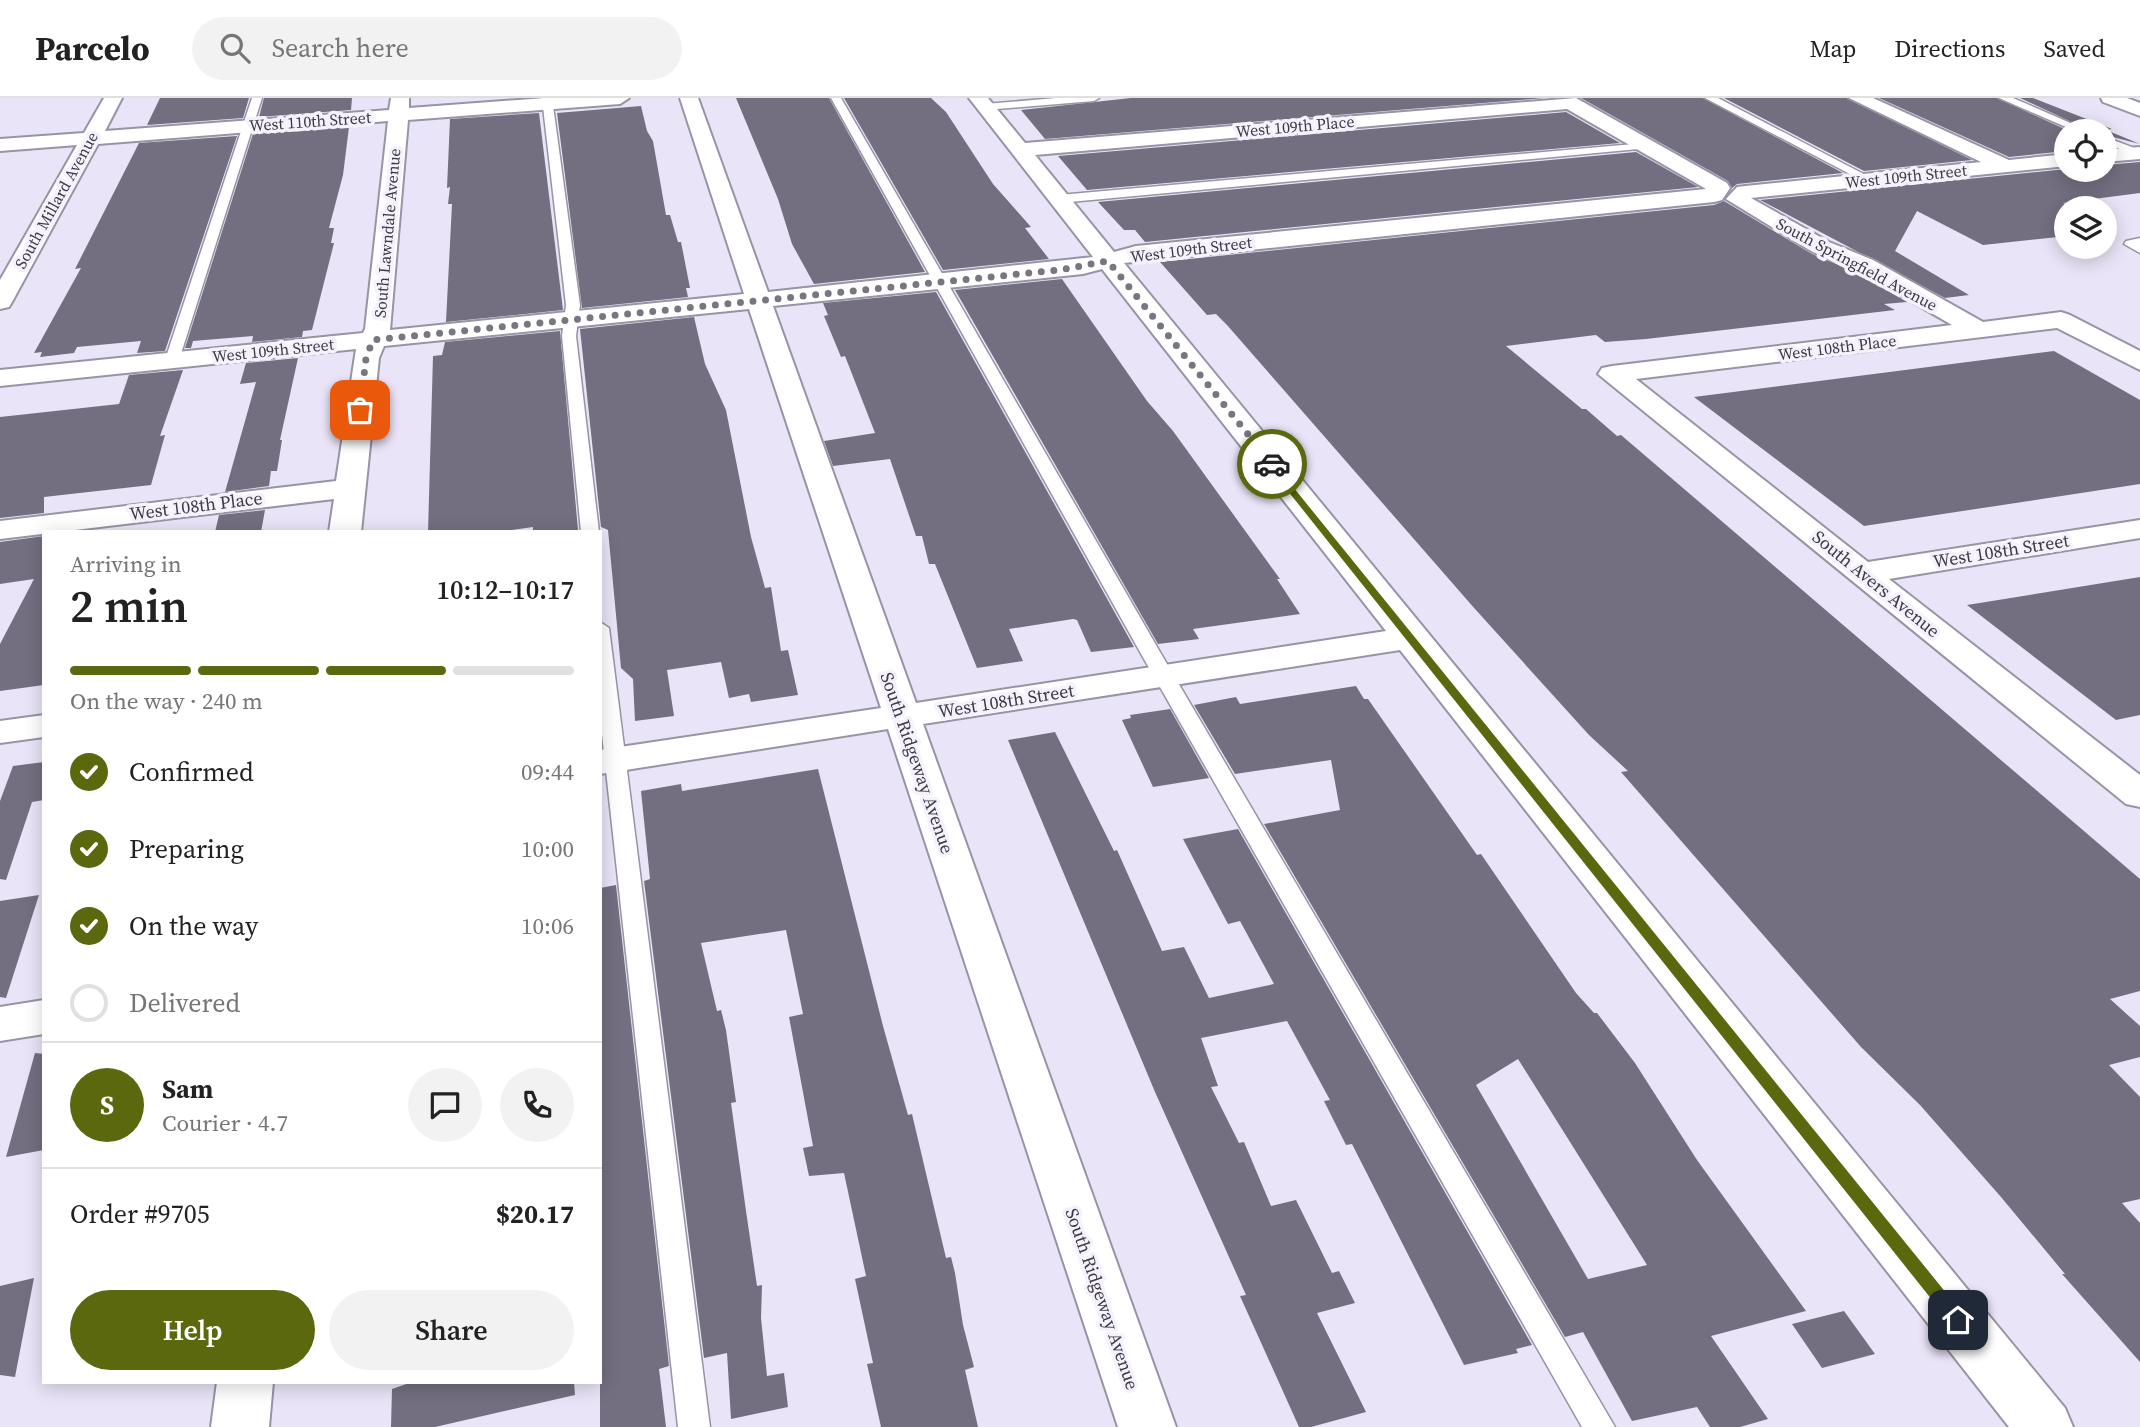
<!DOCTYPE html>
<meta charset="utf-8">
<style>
:root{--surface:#fff;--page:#f2f2f2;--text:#222;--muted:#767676;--line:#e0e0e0;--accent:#5b680e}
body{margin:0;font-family:"Source Serif 4",serif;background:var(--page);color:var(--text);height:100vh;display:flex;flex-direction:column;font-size:26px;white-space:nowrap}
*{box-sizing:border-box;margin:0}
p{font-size:23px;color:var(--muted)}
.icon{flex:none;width:38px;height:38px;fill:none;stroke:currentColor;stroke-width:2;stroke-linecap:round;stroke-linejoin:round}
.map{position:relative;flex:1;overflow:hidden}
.panel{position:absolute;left:42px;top:432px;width:560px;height:854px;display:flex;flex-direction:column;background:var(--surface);border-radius:0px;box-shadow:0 4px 18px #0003}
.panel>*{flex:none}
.controls{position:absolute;left:2054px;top:21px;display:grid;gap:14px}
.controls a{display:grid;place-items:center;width:63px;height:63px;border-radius:50%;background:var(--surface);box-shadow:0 4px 18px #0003;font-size:35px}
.pin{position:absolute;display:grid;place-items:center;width:60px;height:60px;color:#fff;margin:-30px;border-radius:14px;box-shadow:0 4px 10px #0006}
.courier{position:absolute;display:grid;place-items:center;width:70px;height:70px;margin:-35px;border:5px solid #5b680e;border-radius:50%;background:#fff;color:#222;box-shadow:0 2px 9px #0007}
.overview em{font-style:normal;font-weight:600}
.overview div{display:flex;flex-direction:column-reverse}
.overview{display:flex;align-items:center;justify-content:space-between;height:119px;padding:0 28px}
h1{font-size:46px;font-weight:600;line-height:52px}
.bar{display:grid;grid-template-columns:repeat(4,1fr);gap:10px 7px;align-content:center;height:84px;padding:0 28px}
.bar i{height:9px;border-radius:5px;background:var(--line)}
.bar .selected{background:var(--accent)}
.bar p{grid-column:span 4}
.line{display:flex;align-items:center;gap:18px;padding:0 28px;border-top:2px solid var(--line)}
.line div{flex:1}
.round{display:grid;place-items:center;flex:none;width:74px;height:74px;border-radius:37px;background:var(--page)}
ol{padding:0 28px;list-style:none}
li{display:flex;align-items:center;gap:21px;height:77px}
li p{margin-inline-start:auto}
li .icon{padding:7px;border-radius:50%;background:var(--accent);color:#fff;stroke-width:4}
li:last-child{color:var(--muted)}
li i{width:38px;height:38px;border:4px solid var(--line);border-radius:50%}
.cta{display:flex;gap:14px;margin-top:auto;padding:14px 28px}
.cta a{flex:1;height:80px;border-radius:42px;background:var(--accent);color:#fff;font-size:28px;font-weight:600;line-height:80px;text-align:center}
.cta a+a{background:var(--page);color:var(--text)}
header{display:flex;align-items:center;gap:42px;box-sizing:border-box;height:98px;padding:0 35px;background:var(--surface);border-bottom:2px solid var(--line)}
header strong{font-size:33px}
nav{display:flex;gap:38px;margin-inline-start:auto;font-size:24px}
.search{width:490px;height:63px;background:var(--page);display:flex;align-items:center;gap:18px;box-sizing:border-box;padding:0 24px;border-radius:38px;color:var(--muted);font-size:26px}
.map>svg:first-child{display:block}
.building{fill:#746f80;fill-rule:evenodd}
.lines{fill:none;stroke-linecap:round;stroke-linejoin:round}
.service-casing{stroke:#9893a5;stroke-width:3}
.minor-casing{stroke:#9893a5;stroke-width:4}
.service{fill:#fff;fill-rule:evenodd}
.minor{fill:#fff;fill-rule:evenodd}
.route{fill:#5b680e}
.done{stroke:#797681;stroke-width:7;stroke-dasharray:0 12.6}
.labels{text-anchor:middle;stroke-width:7;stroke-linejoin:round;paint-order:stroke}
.far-street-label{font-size:16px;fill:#3c3a42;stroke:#f5f2fe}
.street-label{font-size:18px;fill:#3c3a42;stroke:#f5f2fe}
</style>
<header>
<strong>Parcelo</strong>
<div class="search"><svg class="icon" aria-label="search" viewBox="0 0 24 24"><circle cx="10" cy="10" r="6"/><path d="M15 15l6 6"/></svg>Search here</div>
<nav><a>Map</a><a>Directions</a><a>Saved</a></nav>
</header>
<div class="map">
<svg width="2140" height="1329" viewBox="0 0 2140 1329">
<rect width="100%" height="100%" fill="#e9e4f7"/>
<!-- building -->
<path class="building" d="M160,0h89l-6,20 -96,7z
M264,0h88l-1,12 -92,7z
M736,0h93l96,174 -111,12 -22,-40 -14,-45z
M844,0h87l15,14 47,72 38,43 -6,1 24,31 -106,11z
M1131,0h413l-499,41 -24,-29z
M1581,0h122l140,75 -106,11 -5,4 -4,-7z
M1724,0h123l125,62 -108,11z
M1879,0h118l72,33 -2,20 -58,6z
M2020,0h13l79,31 -6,1 34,14 -35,-9v-4h-14z
M641,8l6,25 6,10 13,74h4l8,27h3l9,46h-4l2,9 -106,11 -25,-195z
M1566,14l54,31 -533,47 -29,-34z
M539,15l24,197 -117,12 6,-118h-4l2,-17 -3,1 3,-69z
M349,29l-6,48 -14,53h5l-3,15h3l-22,87 -9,1 -1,6 -50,5 1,-6 -60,5 -2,7h-6l68,-214z
M237,38l-72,215 -28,2 4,-12 -64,6 -3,6 -34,4 2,-5 -8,1 47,-85 -6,1 64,-126z
M1636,54l62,35 -553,55 -10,-12h-11l-26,-28z
M2140,64v31l-77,10 12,5h-8v28l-84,9 -66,-34 -22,40 74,44 -24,3 -185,-98 307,-31 38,1v-5z
M1724,103l88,53 44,18 51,30 -23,2 11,6 -249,29 -41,3 -9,-7 -90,11 76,63h4l31,27 4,-1 519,444v112l-30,8 30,27v31l-31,8 31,32v102l-18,4 18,20v139l-78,-88h3l-64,-77 -81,-92 -59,-58 -240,-275 7,-1 -39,-36 -114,-126 -248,-284 -11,-11 -9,1 -47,-53 554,-57z
M1062,181l85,122 26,30 107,148h-3l23,35 -107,15 6,10 -41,5 -203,-354z
M936,194l198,355 -43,5 -14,-32 -4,-1 -64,10 14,32 -46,7 -42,-104h-6l-7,-28h-6l-26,-77 -57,7 -9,-25 51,-8 -30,-77 -4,1 -17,-41 4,-1 -5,-12z
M694,219l11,47 21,46 25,127 14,51 6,-1 10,64 7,-1 10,45 -47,7 -2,-8 -20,4 -8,-36 -54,8 7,46 -39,5 -2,-42 -12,-11 -13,-138 -7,-3 -21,-198z
M560,233l18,199 -45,2v-5l-37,5h-68l5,-176 9,-1 3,-13z
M2054,253l86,49v84l-276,42 -170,-129z
M298,260l-18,82h2l-5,31h-6l-2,15 -44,6 31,-110 -16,2 6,-21z
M183,272l-23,66 5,-1 -14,50 -107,12v16l-44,5v-101l119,-13 10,-29z
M265,412l-4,22h-46l4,-17z
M44,438v149l-44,6v-47l34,-65 -34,5v-42z
M2140,479v138l-24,5 -149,-115z
M1356,588l8,13h4l109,156 4,-1 95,139 18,20h3l38,50 62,97 109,151 -95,25 57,83 -28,8h-30l-13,-20 -65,14 -49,-89 -18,5 -301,-513 76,-14 -9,-50 -96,14 -41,-69 42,-8 4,7zM1518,961l129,206 -59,14 -112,-194z
M1170,611l39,69 -56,9 -31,-67 9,-2 -1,-3z
M1055,634l59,119 3,-1 45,101 22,-4 25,51 65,-14 -34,-63 -12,3 -45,-85 55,-10 294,516 -16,4 2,4 -54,12 -112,-221 -6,1 -22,-44 6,-1 -43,-79 -86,17 17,48 -7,1 28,56 5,-1 27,64 25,-6 36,73 7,-2 16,32 -38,10 49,99 -55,15h-12l-59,-131 6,-1 -91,-203 -147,-352z
M44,664v38l-12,2 -26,78 -6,-1v-78l13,-35z
M818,671l65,257 25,89 4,-1 34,144 5,-1 4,16 8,52 11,42 -9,3 13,57h-97l-14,-63 6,-1 -18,-84 11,-3 -22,-103 -35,3 -6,-28 10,-2 -24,-129 14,-3 -17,-84 -85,13 16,68 4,-1 5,20 10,72 -5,1 15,108 11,75 5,-1 -1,33 6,58 17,-3 4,34 -57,12 -4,-66 -23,5 -60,-477 6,-2 -9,-88 40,-7 1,7z
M616,787l53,481 -10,3 7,58h-66v-539z
M39,797l-33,103 -6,-1v-96z
M35,955l9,1v96l-38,7z
M34,1180l-19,99 -15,-2v-89z
M1844,1213l31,43 -53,14 -30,-44z
M412,1284h162l1,13 -140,32h-44l1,-38z"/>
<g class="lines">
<defs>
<path id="service" d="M252,0h10l-83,262 -2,3h-10l-2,-3z
M542,0h10l28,207 -4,31 23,196h-18l-19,-196 4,-31z
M831,0h10l319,554 455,775h-33l-442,-775z
M1056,0h43l-5,3 -109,9 -5,-3 5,-3z
M1705,0h13l157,82 -10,2z
M1999,0h14l76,33h-14z
M2105,39l35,13v6l-35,-12z
M1645,45l6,3 -2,2 -590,55 -6,-4 6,-4z
M2140,140v15l-16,-9 2,-3z
M600,524l9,6 101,799h-32l-78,-711z"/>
<path id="minor" d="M104,0h18l-17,33 284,-21 2,-12h18v10l136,-10h84l-9,6 -212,16 -18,210 354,-36 -64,-196h18l70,194 325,-35 -124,-159h19l37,45 551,-45 151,85 3,5 -8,12 -8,2 -590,61 941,1145 8,19h-64l-609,-777 -477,74 253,703h-58l-230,-698 -288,45v-24l281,-42 -132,-399 -365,37 -5,12 -18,174h-32l5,-33 -334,40v-18l336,-40 20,-132 -356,37v-16l363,-37 2,-4 23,-208 -290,23 -86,158 -3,5 -9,2v-29l77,-135 -77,6v-12l84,-6zM1567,11l139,80 -570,57 -22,6 -79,-97zM1102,171l284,362 -470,72 -143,-397 310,-32z
M1849,0h24l136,62 58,-6v12l-316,32 78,44 44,18 110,62 78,-10 9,3 70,36v19l-83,-42 -421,51 232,183 272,-42v18l-251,41 251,196v32l-14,-3 -528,-430 4,-6 10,-2 340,-41 -95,-55 -44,-18 -87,-53 11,-12 8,-1 236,-24z
M2101,0h26l13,5v13l-37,-14z
M2140,49v12l-35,3v-12z
M44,617v22l-44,6v-22z
M44,902v34l-44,7v-34z
M217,1284h56l-4,45h-58z"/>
</defs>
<!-- service casing -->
<use href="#service" class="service-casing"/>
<!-- minor casing -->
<use href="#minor" class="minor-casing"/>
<!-- service -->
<use href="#service" class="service"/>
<!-- minor -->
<use href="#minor" class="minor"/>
</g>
<!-- route -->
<path class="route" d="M1272,363l692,854v10h-12l-684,-859z"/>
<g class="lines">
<!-- done -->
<path class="done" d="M360,312l6,-52 7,-18 686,-70 49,-9 164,203"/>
</g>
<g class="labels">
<!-- far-street labels -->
<g class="far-street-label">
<text transform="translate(310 23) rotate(-4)" y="6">West 110th Street</text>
<text transform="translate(1295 28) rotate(-5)" y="6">West 109th Place</text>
<text transform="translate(1906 78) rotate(-6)" y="6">West 109th Street</text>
<text transform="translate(56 102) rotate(-61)" y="6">South Millard Avenue</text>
<text transform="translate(387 135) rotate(-85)" y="6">South Lawndale Avenue</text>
<text transform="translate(1191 151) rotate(-7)" y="6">West 109th Street</text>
<text transform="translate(1857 166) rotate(28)" y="6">South Springfield Avenue</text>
<text transform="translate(1837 249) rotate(-7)" y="6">West 108th Place</text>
<text transform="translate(273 252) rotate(-6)" y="6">West 109th Street</text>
</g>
<!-- street labels -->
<g class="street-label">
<text transform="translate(196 408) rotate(-7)" y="6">West 108th Place</text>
<text transform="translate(2001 453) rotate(-9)" y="6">West 108th Street</text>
<text transform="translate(1876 486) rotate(39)" y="6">South Avers Avenue</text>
<text transform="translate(1006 603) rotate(-9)" y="6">West 108th Street</text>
<text transform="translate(917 665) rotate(71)" y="6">South Ridgeway Avenue</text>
<text transform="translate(1102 1201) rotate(71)" y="6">South Ridgeway Avenue</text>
</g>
</g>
</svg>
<div class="controls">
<a><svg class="icon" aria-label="locate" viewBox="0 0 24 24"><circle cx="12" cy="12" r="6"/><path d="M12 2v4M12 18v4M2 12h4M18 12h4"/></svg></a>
<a><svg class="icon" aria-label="layers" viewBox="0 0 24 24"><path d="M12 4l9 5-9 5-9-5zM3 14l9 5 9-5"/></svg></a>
</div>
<div class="pin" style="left:360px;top:312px;background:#ea580c"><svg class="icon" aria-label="bag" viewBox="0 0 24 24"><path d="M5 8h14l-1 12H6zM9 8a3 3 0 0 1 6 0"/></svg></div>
<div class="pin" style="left:1958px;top:1222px;background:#1f2937"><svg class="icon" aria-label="home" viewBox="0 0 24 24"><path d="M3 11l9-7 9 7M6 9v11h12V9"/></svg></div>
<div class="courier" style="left:1272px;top:366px"><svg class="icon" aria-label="car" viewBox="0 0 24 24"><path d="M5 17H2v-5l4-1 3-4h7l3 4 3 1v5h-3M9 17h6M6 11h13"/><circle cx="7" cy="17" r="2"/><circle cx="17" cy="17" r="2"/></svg></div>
<section class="panel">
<div class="overview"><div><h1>2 min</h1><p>Arriving in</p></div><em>10:12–10:17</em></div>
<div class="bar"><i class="selected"></i><i class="selected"></i><i class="selected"></i><i></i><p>On the way · 240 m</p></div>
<ol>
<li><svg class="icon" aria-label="check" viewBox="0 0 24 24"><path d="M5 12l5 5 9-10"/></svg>Confirmed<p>09:44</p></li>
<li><svg class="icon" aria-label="check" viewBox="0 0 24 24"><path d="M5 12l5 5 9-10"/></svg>Preparing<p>10:00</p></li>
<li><svg class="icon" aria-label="check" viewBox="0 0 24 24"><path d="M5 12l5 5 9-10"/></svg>On the way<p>10:06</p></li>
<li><i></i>Delivered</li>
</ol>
<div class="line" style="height:126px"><b class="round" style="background:var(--accent);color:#fff">S</b><div><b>Sam</b><p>Courier · 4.7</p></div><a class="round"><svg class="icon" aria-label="chat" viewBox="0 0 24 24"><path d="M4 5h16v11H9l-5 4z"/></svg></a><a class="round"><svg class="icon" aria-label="phone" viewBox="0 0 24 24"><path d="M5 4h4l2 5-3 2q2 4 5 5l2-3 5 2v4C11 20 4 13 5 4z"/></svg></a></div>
<div class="line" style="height:91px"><div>Order #9705</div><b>$20.17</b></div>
<div class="cta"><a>Help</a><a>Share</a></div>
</section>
</div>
